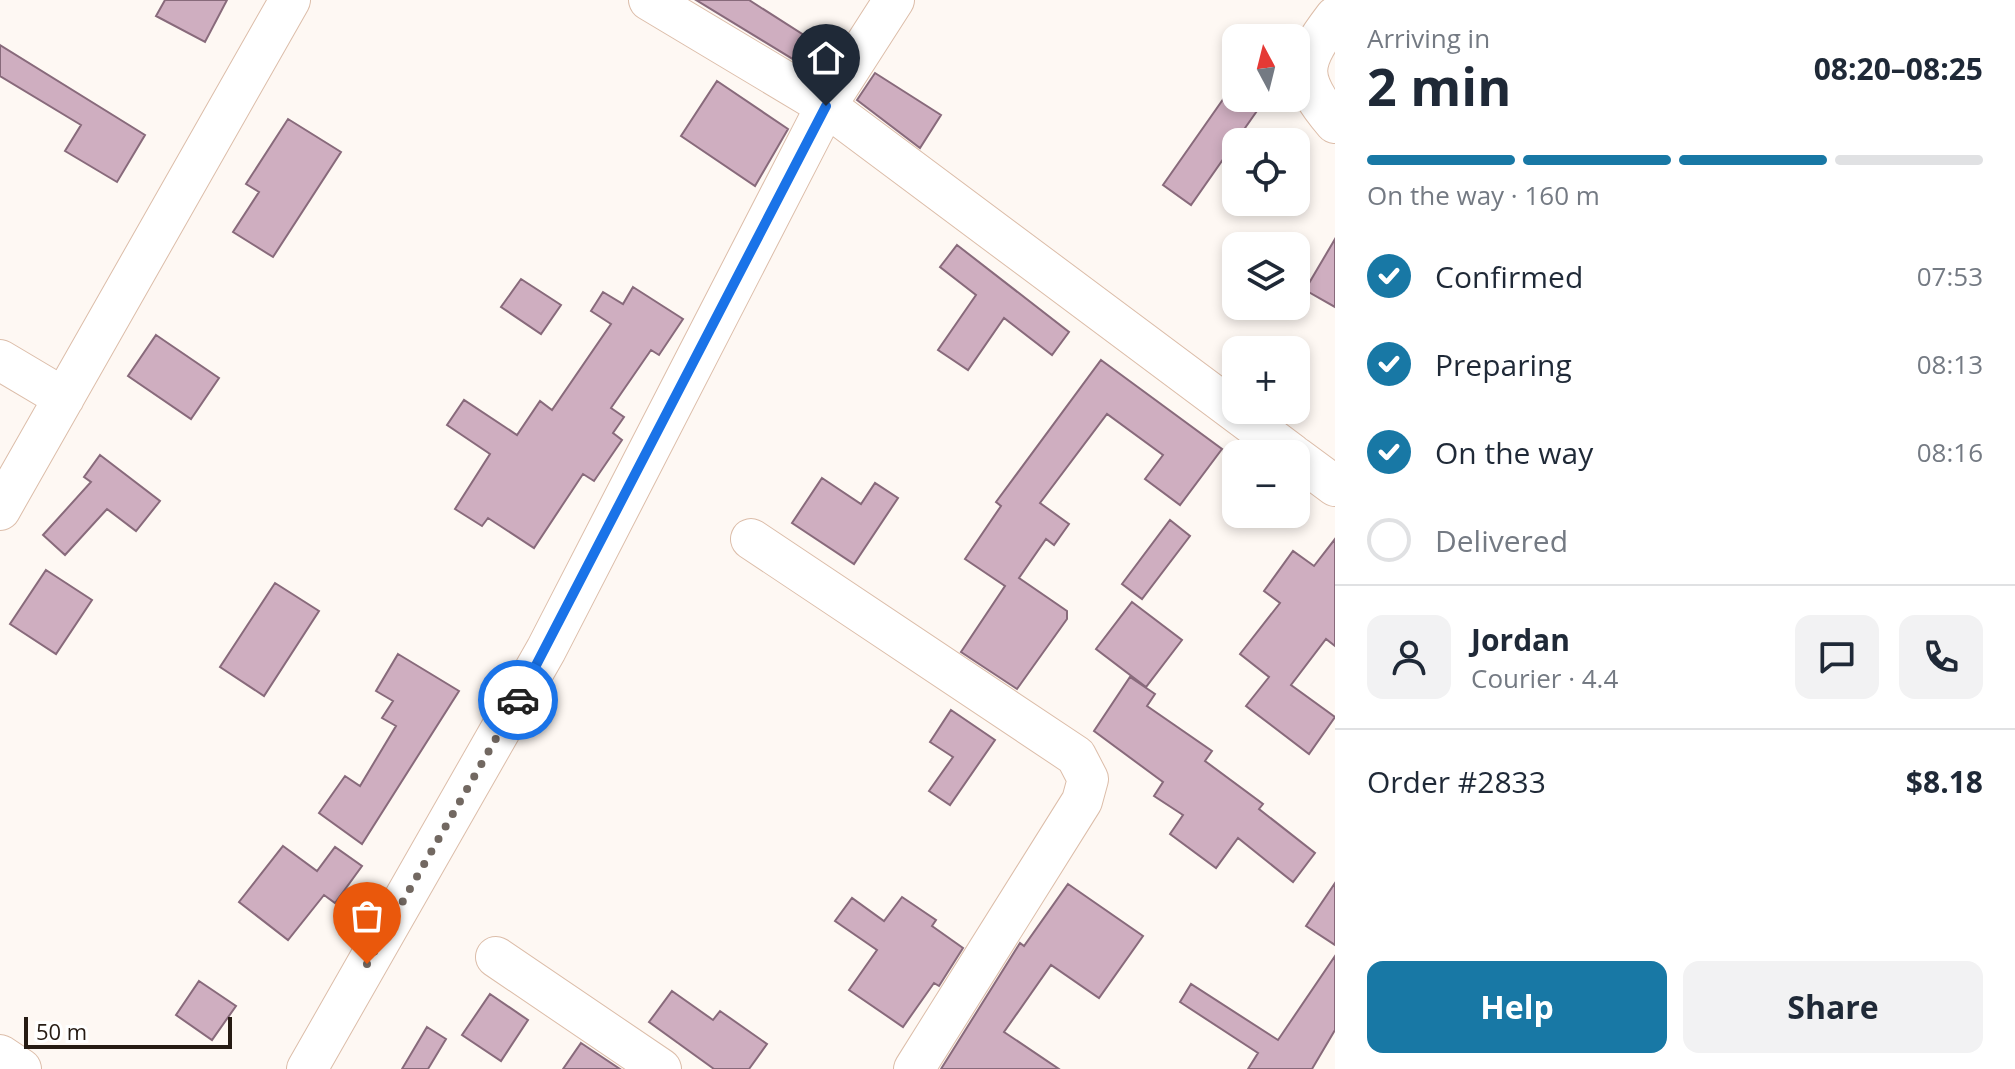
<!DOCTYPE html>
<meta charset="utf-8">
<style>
:root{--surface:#fff;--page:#f2f2f3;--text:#1f2937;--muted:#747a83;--line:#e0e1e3;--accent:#1878a5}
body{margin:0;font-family:"Open Sans",sans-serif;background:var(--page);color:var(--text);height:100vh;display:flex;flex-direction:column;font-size:30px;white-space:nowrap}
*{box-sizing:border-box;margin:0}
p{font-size:26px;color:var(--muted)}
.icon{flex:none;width:44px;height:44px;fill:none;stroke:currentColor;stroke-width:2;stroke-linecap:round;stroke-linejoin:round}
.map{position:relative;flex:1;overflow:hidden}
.side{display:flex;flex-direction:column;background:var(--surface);width:680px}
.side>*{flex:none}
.needle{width:52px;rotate:353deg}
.fabs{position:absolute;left:1222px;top:24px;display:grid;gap:16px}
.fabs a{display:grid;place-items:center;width:88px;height:88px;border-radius:16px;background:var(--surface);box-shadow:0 4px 12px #0003;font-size:40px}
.scale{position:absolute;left:24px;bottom:20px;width:208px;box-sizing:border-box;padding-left:8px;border:4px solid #261b13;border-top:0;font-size:22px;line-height:28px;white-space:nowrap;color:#261b13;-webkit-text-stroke:6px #fff;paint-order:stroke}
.pin{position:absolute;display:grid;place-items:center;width:68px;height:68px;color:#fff;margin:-82px -34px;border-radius:50% 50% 50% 0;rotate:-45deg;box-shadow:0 0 8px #0007}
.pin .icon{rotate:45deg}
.courier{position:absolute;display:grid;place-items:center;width:80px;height:80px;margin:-40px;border:6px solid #1a73e8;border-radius:50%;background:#fff;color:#222;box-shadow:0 2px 10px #0007}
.headline em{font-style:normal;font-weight:700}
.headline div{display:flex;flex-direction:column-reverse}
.headline{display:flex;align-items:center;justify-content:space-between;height:136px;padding:0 32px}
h1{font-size:52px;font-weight:700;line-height:60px}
.bar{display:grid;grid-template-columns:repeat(4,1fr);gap:12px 8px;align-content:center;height:96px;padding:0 32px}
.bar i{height:10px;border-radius:6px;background:var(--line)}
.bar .selected{background:var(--accent)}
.bar p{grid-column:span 4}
.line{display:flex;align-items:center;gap:20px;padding:0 32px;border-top:2px solid var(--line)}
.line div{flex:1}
.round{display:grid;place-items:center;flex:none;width:84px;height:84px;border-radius:16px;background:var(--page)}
ol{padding:0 32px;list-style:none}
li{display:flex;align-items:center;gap:24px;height:88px}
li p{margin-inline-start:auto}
li .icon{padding:8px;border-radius:50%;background:var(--accent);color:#fff;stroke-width:4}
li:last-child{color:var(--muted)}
li i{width:44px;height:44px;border:4px solid var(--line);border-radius:50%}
.cta{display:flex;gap:16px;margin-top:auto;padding:16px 32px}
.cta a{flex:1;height:92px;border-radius:16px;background:var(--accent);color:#fff;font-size:32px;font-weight:700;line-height:92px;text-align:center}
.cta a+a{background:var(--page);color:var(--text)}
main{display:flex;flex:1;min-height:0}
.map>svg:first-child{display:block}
.building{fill:#cfaec0;stroke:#886a7b;stroke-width:2}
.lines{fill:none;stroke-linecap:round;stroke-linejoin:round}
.minor-casing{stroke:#dcbda9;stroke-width:42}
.minor{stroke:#fff;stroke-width:40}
.done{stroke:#726861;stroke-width:8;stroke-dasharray:0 14.4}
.route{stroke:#1a73e8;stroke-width:10}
</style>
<main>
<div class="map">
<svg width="1335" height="1069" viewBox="0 0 1335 1069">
<rect width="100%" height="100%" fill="#fef8f3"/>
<!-- building -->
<path class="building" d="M165,0h62l-22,42 -49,-26z
M696,0h53l83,53 -13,22z
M0,45l145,90 -28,47 -52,-31 16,-26 -81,-49z
M875,73l66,42 -21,33 -63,-48z
M717,81l71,48 -33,57 -74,-50z
M1224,98h42l-75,107 -28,-20z
M288,119l53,33 -68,105 -40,-25 26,-40 -13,-8z
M1335,239v68l-30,-17z
M957,245l112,87 -17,23 -48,-37 -36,52 -30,-20 38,-55 -36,-28z
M521,279l40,26 -20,29 -40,-27z
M633,287l50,32 -24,36 -8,-5 -40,58 13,9 -11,16 9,7 -28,41 -11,-7 -49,74 -46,-30 -6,8 -27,-17 35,-55 -43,-29 17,-25 53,35 23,-34 12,9 59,-86 -20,-13 12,-19 20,12z
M156,335l63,43 -28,41 -63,-43z
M1101,360l121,89 -42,56 -35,-26 18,-24 -56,-41 -67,89 29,21 -15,21 -8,-6 -27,39 48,33v8l-50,70 -56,-37 44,-66 -40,-27 36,-53 -5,-4z
M100,455l60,46 -24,30 -29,-22 -42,46 -22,-20 48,-53 -7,-5z
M822,478l39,26 14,-21 23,15 -44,66 -62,-41z
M1170,520l20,16 -48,63 -20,-15z
M1335,539v107l-9,-7 -35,46 44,32 -26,37 -63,-48 23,-29 -29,-23 40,-51 -16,-12 29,-40 21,15z
M46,570l46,30 -36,54 -46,-30z
M275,583l44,28 -55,85 -44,-29z
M1132,602l50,38 -36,47 -50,-38z
M398,654l61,37 -97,153 -43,-31 26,-37 15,10 36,-60 -14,-8 11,-17 -17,-10z
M1130,677l25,17 -8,12 65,45 -7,10 58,43 -4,5 56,44 -22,29 -55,-44 -22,30 -46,-34 13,-19 -29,-19 9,-14 -69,-51z
M951,710l44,30 -45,65 -21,-14 24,-34 -23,-15z
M283,846l34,25 18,-24 27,19 -27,37 -11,-8 -36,45 -49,-38z
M1335,883v62l-29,-19z
M1068,884l75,52 -44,62 -48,-33 -47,67 55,37h-118l79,-126 4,3z
M902,897l34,23 -4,6 31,22 -24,38 -5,-3 -31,44 -54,-37 28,-40 -42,-29 17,-23 32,23z
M1335,956v74l-23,39h-64l10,-16 -78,-51 11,-18 87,56z
M199,981l37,25 -24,34 -36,-25z
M672,991l41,29 7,-9 47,33 -18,25h-35l-65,-47z
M490,994l38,26 -27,41 -39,-26z
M427,1027l19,12 -18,30h-26z
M581,1043l39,26h-57z"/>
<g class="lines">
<defs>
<path id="minor" d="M649,0l177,106 466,348
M1335,17c-35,46 -39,60 0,106
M0,360l64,38
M1296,457l39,29
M0,510l290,-510
M751,539l325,217 12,23 -6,22 -168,268
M496,957l165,112
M0,1055l21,14
M307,1069l239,-419 280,-544 68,-106"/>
</defs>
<!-- minor casing -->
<use href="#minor" class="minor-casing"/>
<!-- minor -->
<use href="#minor" class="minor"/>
</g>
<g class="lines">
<!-- done -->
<path class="done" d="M367,964l151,-264"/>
<!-- route -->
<path class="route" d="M518,700l308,-594"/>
</g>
</svg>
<div class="fabs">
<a><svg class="needle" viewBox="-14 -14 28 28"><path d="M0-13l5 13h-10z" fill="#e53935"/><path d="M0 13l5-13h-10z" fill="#747a83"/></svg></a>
<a><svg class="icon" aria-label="locate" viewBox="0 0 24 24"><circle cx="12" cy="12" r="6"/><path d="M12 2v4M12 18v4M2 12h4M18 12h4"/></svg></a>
<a><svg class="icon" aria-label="layers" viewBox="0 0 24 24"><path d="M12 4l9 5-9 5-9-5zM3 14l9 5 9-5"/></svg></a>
<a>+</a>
<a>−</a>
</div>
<div class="scale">50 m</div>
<div class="pin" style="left:367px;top:964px;background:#ea580c"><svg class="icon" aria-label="bag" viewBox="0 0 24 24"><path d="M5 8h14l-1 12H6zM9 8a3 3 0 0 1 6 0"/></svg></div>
<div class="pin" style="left:826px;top:106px;background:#1f2937"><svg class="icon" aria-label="home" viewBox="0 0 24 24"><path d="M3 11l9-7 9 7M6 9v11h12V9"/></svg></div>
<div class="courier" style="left:518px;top:700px"><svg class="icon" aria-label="car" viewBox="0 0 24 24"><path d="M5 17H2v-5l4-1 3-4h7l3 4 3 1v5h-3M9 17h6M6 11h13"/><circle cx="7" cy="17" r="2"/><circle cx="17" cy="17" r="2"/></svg></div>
</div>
<section class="side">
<div class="headline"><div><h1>2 min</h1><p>Arriving in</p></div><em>08:20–08:25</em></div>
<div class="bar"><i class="selected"></i><i class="selected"></i><i class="selected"></i><i></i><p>On the way · 160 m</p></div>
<ol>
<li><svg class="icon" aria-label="check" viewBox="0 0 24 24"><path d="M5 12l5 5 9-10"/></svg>Confirmed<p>07:53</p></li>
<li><svg class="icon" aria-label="check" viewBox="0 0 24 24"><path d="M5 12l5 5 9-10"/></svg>Preparing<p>08:13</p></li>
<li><svg class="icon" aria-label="check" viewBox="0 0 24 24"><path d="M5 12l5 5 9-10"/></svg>On the way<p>08:16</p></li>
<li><i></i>Delivered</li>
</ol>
<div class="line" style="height:144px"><a class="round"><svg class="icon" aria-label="person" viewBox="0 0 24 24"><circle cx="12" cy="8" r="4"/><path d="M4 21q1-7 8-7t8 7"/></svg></a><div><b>Jordan</b><p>Courier · 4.4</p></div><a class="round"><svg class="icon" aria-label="chat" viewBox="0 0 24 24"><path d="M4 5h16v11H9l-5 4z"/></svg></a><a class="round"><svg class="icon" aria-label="phone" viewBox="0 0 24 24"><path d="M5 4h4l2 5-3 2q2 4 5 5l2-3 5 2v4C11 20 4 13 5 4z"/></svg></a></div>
<div class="line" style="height:104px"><div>Order #2833</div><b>$8.18</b></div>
<div class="cta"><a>Help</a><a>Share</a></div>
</section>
</main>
